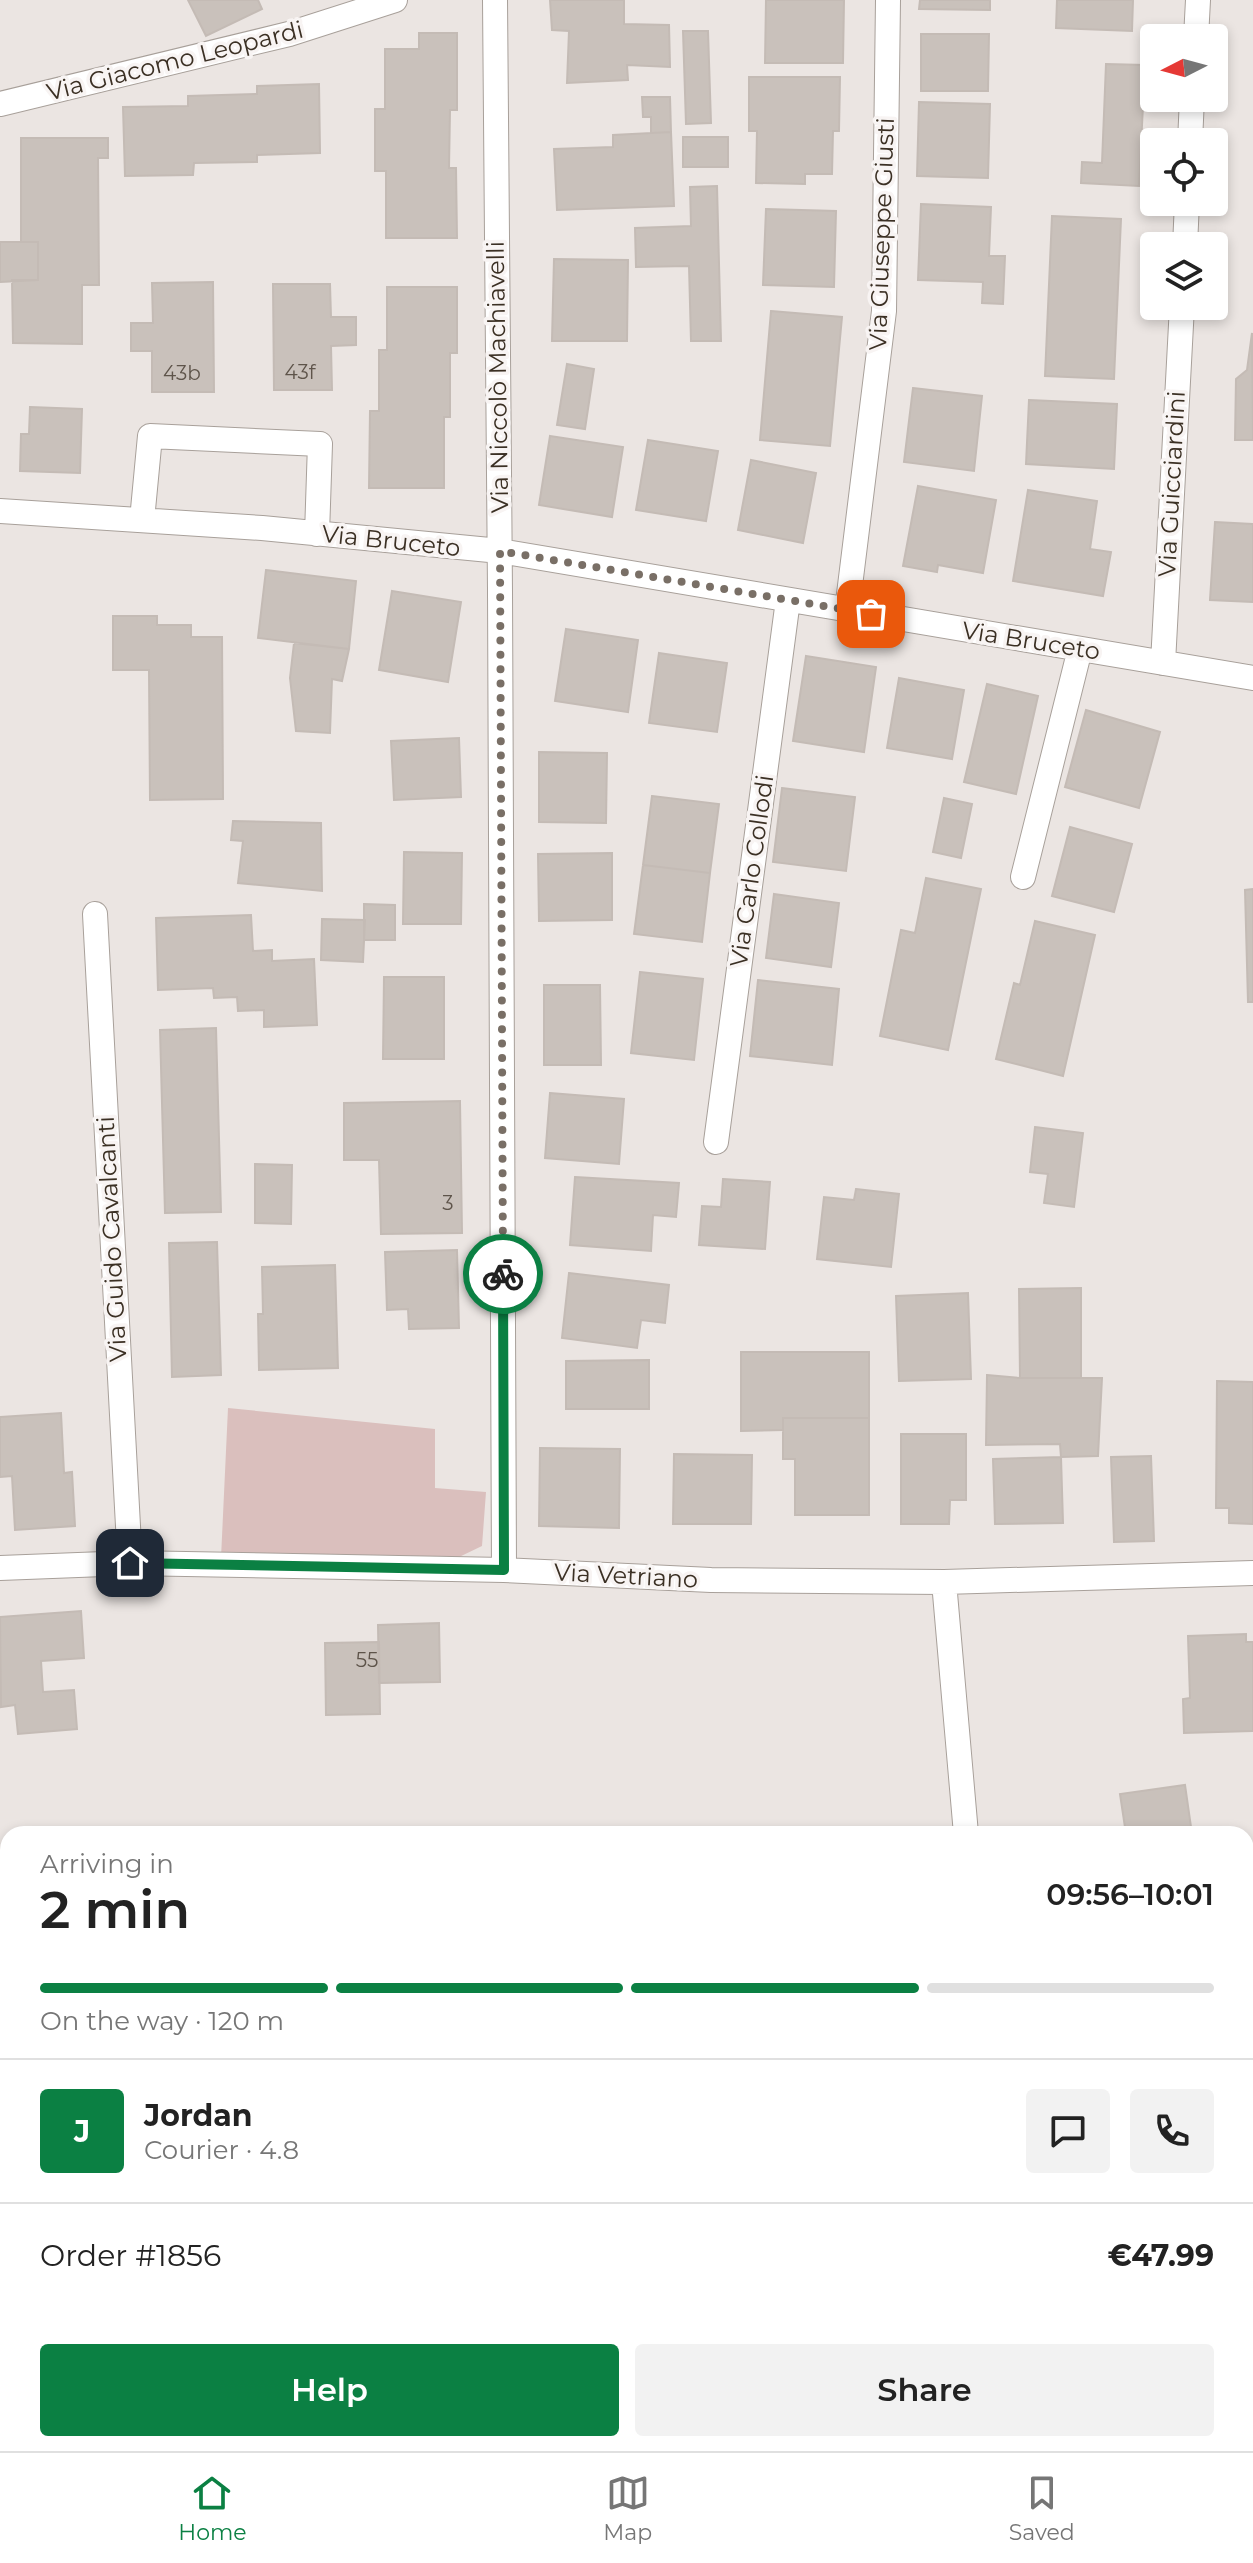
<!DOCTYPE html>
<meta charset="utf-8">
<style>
:root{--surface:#fff;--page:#f2f2f2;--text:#222;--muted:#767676;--line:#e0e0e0;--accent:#0b8043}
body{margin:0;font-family:Montserrat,sans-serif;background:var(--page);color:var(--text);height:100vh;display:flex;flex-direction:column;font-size:30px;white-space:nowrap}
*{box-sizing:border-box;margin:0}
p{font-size:26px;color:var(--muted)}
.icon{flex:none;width:44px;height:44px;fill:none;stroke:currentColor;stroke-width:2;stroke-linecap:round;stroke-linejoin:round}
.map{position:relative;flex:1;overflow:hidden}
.side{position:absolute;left:0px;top:1826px;width:1254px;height:626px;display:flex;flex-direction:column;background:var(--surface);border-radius:24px 24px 0 0;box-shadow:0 4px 12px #0003}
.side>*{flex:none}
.needle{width:52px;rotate:264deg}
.controls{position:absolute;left:1140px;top:24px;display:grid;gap:16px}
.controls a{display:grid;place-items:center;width:88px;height:88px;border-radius:8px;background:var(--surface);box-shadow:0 4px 12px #0003;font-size:40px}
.pin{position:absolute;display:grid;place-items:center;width:68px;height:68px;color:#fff;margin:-34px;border-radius:16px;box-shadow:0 4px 12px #0006}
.courier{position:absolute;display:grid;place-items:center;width:80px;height:80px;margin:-40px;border:6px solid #0b8043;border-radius:50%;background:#fff;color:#222;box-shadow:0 2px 10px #0007}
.head em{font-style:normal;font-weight:600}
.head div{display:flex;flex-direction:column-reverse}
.head{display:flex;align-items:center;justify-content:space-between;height:136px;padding:0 40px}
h1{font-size:52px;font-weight:600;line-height:60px}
.bar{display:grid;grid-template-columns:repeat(4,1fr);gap:12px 8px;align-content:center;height:96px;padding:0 40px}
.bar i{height:10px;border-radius:6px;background:var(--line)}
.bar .active{background:var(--accent)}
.bar p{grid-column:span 4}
.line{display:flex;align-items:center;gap:20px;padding:0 40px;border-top:2px solid var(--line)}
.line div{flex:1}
.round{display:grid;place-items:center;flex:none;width:84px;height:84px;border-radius:8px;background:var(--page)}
.primary-button{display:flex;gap:16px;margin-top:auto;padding:16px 40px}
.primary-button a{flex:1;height:92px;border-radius:8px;background:var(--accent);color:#fff;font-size:32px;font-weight:600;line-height:92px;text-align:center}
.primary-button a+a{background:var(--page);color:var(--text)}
.menu{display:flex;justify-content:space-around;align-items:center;height:112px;border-top:2px solid var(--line);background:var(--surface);font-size:22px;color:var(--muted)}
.menu a{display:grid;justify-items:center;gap:4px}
.menu .active{color:var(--accent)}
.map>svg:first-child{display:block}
.green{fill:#dabfbd}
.building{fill:#c9c1bb;stroke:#c4bbb5;stroke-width:2}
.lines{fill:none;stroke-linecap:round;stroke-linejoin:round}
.minor-casing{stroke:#a8a09a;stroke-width:26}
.minor{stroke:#fff;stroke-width:24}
.done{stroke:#796f66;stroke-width:8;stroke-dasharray:0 14.4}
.route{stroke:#0b8043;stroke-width:10}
.labels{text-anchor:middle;stroke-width:7;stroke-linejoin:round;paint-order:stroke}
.number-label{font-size:20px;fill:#5e544a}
.street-label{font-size:24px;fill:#3b3024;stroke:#f8f4f3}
</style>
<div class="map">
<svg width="1253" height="2451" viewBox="0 0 1253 2451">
<rect width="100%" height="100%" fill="#ebe5e2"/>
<!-- green -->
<path class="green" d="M228,1408l207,21v59l51,4 -4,54 -25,12h-236z"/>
<!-- building -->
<path class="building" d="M188,0h70l4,9 -56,27z
M550,0h74v24l45,1 1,42 -43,-2 1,15 -61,3 2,-52 -17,-1z
M766,0h78l-1,63h-78z
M920,0h70v10l-71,-1z
M1057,0h76l-1,31 -76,-3z
M683,31h25l3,92 -25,1z
M419,33h38v77h-7l-1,58h7l1,70h-71v-67h-11v-62h10v-60h34z
M921,34h68l-1,57h-67z
M1106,64l39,1 -6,121 -58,-3 1,-21 20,1z
M749,77h91l-1,54h-6l-1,43h-27v10l-49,-1 1,-52h-8z
M319,84l1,69 -63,2v7l-63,1 -1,12 -68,1 -2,-69 65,-1v-10l69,-2v-8z
M642,97h28l1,35 -20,1v-16h-8z
M919,102l71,2 -2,74 -71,-2z
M671,132l3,74 -117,4 -3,-61 59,-2v-12z
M683,137h45v30h-45z
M21,138h87v20h-10l1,127h-17v59l-69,-1 -1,-63h26v-38h-17z
M717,186l4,155h-30l-2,-75 -53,1 -1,-39 56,-2 -1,-39z
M921,204l70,3 -2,49h16l-2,48 -21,-1 1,-21 -65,-2z
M766,209l70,2 -2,76 -71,-2z
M1052,216l69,3 -7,160 -69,-3z
M0,242h38v38l-38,2z
M554,259l74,1 -1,81h-75z
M213,282l1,110h-62v-41h-21v-28h22l-1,-40z
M273,284h57l1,33h25v28l-25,1 1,44h-58z
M387,287h70v66h-7v64h-6v71h-75l1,-77h9v-61h8z
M771,311l71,6 -12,129 -70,-6z
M1252,333l1,107h-18l1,-61 11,-9z
M567,364l27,5 -9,60 -28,-4z
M913,388l69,8 -8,75 -70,-9z
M1029,400l88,4 -3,65 -88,-5z
M30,407l52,2 -2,64 -60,-2 1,-37h8z
M550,436l73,11 -11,70 -73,-12z
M648,440l70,11 -12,70 -70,-11z
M751,460l65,13 -13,70 -65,-13z
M918,486l78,14 -13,73 -45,-8 -1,7 -34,-6z
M1028,490l69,11 -7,48 21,3 -8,44 -90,-15z
M1215,522l38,2v78l-43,-2z
M266,570l90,11 -7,68 -91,-11z
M392,591l69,11 -13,80 -69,-12z
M113,616h44v9h34v12h31l1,162 -73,1 -1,-130h-36z
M566,629l72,11 -10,72 -73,-11z
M294,643l55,6 -7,32 -10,-2 -2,54 -34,-2 -6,-53z
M659,653l68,10 -10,69 -68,-9z
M806,656l70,11 -12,85 -71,-11z
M899,678l65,12 -12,69 -65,-11z
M987,684l51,12 -22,98 -52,-12z
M1086,710l74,22 -21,76 -74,-21z
M459,738l2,59 -67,3 -3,-59z
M539,752l68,1 -1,70 -67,-1z
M782,788l73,9 -9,74 -73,-9z
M652,796l67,8 -9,69 -67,-8z
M944,798l28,6 -11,54 -28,-6z
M233,821l88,2 1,68 -84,-8 5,-42 -12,-1z
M1070,827l62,17 -18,68 -62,-16z
M404,852l58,1 -1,71h-58z
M612,853v67l-73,1 -1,-67z
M643,865l67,8 -8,69 -68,-8z
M926,878l55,11 -33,161 -68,-14 21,-106 14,3z
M1253,889v113h-5l-3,-112z
M774,894l65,9 -8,64 -65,-9z
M364,904l31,1v35h-31z
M251,915l2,36 19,-1v11l42,-2 3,66 -53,2v-17l-26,1 -1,-14 -23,1 -1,-10 -55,2 -2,-72z
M322,919l43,1 -2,42 -42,-2z
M1035,921l60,14 -32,141 -67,-17 18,-76 6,2z
M640,972l63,7 -9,81 -63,-7z
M384,977h60v82h-61z
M758,980l81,9 -7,76 -82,-9z
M544,985h56l1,80h-57z
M216,1028l5,184 -56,1 -5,-183z
M550,1093l74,6 -5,65 -74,-6z
M460,1101l2,132 -81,1 -2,-74h-35v-57z
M1035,1127l48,6 -9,74 -30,-4 4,-29 -18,-2z
M255,1164l37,1 -1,59 -36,-1z
M575,1177l104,6 -3,34 -23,-2 -2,36 -81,-6z
M723,1179l47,3 -5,67 -66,-4 3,-39 19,1z
M856,1189l43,5 -8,73 -74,-8 7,-62 30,3z
M217,1242l4,133 -49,2 -3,-134z
M457,1250l2,78 -50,1 -1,-20 -21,1 -2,-58z
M335,1265l3,103 -79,2 -1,-56h5l-1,-47z
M569,1273l100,12 -4,38 -24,-3 -4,28 -75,-10z
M1081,1288v90h-61l-1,-89z
M968,1293l3,86 -72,2 -3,-85z
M741,1352h128v66h-86v12l-42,1z
M649,1360v49h-83v-48z
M987,1375l33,3h82l-4,78 -37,1 -1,-13 -74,1z
M1217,1381l36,1v142l-24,-1v-15h-13z
M61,1413l3,60 8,-1 3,54 -60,4 -3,-54 -12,1v-60z
M783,1418h86v97h-74v-56h-12z
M901,1434h65v66h-16l-1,24h-48z
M540,1448l80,1 -1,79 -80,-2z
M674,1454l78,1 -1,69h-78z
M1151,1456l3,85 -40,1 -3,-85z
M1061,1457l2,66 -68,1 -2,-65z
M81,1611l3,47 -43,3 2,31 31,-2 3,39 -59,5 -3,-29 -14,2 -1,-90z
M439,1623l1,59 -61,1 -1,-58z
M1246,1634v8h7v89l-69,2 -1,-34 7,-1 -2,-62z
M379,1642l1,72 -54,1 -1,-72z
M1185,1785l7,49h-66l-6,-40z
M164,2444h65v6l-65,-1z"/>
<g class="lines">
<defs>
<path id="minor" d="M495,0l5,591 4,979
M1196,38l2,-38
M0,104l289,-70 106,-34
M1190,142l2,-44
M1185,246l2,-44
M0,511l262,17 238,23 753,127
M142,520l8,-84 170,8 -3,90
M847,610l37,-299 4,-311
M1163,663l19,-357
M1023,877l57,-228
M95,914l35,649
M716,1142l72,-542
M0,1568l130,-5 374,7 207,10 233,2 309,-9
M944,1582l22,252
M1019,2444l1,7
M282,2451v-7"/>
</defs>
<!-- minor casing -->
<use href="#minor" class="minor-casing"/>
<!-- minor -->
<use href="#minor" class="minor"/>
</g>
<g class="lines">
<!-- done -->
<path class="done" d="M503,1274l-3,-723 371,63"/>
<!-- route -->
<path class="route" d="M130,1563l374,7 -1,-296"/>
</g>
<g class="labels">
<!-- number labels -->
<g class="number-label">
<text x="300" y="379">43f</text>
<text x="182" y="380">43b</text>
<text x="448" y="1210">3</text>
<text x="367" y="1667">55</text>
</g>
<!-- street labels -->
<g class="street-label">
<text transform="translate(175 61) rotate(-14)" y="8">Via Giacomo Leopardi</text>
<text transform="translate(882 234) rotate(-88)" y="8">Via Giuseppe Giusti</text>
<text transform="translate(498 377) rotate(-91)" y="8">Via Niccolò Machiavelli</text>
<text transform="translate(1172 484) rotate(-87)" y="8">Via Guicciardini</text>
<text transform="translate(391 541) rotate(6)" y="8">Via Bruceto</text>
<text transform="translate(1031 641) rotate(9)" y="8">Via Bruceto</text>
<text transform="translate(752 871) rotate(-82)" y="8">Via Carlo Collodi</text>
<text transform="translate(112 1239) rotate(-93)" y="8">Via Guido Cavalcanti</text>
<text transform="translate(626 1576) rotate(3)" y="8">Via Vetriano</text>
</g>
</g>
</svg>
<div class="controls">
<a><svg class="needle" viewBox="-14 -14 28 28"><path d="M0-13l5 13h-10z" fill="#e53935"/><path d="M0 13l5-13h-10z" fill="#767676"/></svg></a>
<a><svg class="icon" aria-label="locate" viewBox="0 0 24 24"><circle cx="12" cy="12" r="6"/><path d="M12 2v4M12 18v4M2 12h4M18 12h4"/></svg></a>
<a><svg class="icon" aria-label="layers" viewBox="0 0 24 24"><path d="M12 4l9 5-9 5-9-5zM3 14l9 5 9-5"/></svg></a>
</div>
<div class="pin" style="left:871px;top:614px;background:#ea580c"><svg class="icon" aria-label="bag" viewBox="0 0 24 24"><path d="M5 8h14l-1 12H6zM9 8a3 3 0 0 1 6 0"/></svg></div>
<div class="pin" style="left:130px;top:1563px;background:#1f2937"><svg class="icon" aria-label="home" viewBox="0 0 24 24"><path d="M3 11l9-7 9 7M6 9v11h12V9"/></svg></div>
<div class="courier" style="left:503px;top:1274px"><svg class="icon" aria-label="bike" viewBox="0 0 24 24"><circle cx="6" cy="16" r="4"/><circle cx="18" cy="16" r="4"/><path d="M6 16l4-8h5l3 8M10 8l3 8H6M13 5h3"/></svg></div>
<section class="side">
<div class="head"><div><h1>2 min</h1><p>Arriving in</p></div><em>09:56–10:01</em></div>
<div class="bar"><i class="active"></i><i class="active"></i><i class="active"></i><i></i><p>On the way · 120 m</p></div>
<div class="line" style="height:144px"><b class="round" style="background:var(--accent);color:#fff">J</b><div><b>Jordan</b><p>Courier · 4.8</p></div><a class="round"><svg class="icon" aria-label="chat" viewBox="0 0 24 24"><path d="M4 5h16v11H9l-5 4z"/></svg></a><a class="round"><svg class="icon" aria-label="phone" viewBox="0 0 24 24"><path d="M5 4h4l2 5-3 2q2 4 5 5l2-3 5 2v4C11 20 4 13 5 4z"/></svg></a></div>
<div class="line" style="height:104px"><div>Order #1856</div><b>€47.99</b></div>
<div class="primary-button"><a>Help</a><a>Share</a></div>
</section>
</div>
<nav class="menu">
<a class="active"><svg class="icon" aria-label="home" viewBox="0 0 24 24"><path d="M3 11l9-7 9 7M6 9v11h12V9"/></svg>Home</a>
<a><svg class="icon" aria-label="map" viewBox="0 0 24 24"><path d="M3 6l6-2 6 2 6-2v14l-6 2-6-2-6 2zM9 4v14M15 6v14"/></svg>Map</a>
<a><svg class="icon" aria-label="saved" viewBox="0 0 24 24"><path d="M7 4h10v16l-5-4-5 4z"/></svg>Saved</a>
</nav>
